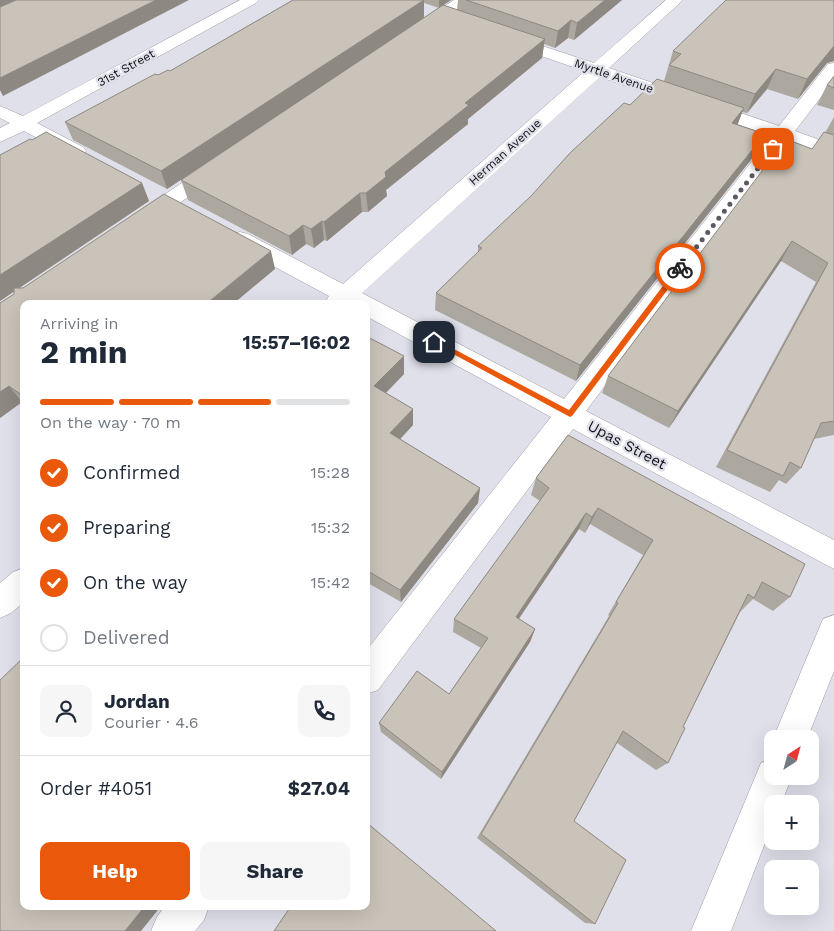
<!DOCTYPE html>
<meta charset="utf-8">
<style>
:root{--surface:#fff;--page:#f6f6f7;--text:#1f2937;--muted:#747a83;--line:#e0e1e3;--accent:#ea580c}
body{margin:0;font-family:"Work Sans",sans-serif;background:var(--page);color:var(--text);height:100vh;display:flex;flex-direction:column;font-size:19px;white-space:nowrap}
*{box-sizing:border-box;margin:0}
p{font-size:16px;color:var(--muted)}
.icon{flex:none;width:28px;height:28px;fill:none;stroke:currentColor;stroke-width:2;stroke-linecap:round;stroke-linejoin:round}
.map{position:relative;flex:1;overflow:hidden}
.panel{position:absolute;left:20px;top:300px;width:350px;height:610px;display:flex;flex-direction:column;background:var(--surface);border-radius:10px;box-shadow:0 5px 20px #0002}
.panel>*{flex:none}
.needle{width:32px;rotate:36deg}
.tools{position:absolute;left:764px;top:730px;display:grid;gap:10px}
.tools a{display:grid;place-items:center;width:55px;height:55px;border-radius:10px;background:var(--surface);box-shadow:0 5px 20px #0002;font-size:25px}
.pin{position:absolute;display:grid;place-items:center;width:42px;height:42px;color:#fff;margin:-21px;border-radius:10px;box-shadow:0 2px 8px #0006}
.courier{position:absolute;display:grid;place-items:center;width:50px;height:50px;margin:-25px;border:4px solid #ea580c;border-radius:50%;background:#fff;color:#222;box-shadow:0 1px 6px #0007}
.overview em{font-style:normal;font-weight:700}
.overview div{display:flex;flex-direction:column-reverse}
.overview{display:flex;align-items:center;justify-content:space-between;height:85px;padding:0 20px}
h1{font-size:32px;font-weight:700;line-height:38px}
.bar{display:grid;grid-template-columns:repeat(4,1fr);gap:8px 5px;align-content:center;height:60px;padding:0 20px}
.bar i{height:6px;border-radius:4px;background:var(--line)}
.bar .current{background:var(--accent)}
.bar p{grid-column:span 4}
.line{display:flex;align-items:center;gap:12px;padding:0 20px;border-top:1px solid var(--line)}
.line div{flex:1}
.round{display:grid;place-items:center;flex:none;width:52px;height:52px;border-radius:10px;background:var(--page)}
ol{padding:0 20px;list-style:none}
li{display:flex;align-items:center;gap:15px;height:55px}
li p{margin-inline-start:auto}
li .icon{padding:5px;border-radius:50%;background:var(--accent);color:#fff;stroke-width:4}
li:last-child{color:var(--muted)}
li i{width:28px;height:28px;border:2px solid var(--line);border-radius:50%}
.action{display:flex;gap:10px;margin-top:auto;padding:10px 20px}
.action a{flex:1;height:58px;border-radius:10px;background:var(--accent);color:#fff;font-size:20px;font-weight:700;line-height:58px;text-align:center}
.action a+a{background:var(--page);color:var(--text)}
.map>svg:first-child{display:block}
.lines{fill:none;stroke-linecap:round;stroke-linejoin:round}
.minor-casing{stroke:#9d9da7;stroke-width:1}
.minor{fill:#fff;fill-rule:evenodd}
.wall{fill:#ada89f}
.shaded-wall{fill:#8d8882}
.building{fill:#c9c3b9;stroke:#8d8882}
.route{fill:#ea580c}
.done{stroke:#5a5a61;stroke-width:5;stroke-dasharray:0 9}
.labels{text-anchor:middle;stroke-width:4.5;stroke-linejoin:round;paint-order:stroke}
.far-street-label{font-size:12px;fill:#121216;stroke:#e0e0eb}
.street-label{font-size:15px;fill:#121216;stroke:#e0e0eb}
</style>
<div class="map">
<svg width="834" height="931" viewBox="0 0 834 931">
<rect width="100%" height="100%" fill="#e0e0eb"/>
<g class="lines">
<defs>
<path id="minor" d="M240,0h19l-3,3 -219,120 46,24 3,4 -3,4 -7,2 -7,-2 -45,-24 -24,11v-14l10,-5 -10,-5v-12l23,10z
M454,0h18l-45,32h-12l-2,-3 2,-3z
M666,0h17l-74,68 170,58 49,-62 6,-1v17l-39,51 39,14v12l-46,-16 -202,270 248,129v29l-261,-140 -195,261 -12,4v-43l185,-234 -185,-101v-12h-42l5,-8 -97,-52 -3,-5 3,-5 8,-2 8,2 95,50 242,-213 -82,-28 -2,-3 2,-3h12l79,26zM600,77l172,59 -208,263 -202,-106z
M216,163l7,2 3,4 -3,4 -74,51 -7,2 -7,-2 -4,-5 4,-5 74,-49z
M24,568v34l-13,11 -11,5v-35l13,-11z
M834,615v56l-27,68h-34l50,-120z
M772,759v17h20l-11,28h-9v21l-41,106h-40l70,-168z
M165,906h44l-5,14 -9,11h-44l6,-14z"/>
</defs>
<!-- minor casing -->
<use href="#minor" class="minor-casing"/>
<!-- minor -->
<use href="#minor" class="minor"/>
</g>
<!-- wall -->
<path class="wall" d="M293,0h158l-12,8 -15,-5v15l-257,171 -94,-49 -8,-18 93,-47 12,-4z
M458,0h164l-48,40 -6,-2 -13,10 -11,-4 -2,14 -74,61v5l-82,66 1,6 -19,16h-6l-35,29 -3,-1 -10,8 -8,-4 -14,11 -104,-55 -7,-20 276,-170z
M834,0v61l-7,2 -29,36 -31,-10 -20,24 -5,-1 -5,13 28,9 -8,18 -181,229 -141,-71 1,-17 42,-41v-6l186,-165 9,-30z
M834,76v34l-17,-5 10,-20z
M834,117v318l-20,4 -13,29 -15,16 -7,-4 -9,12 -54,-25 100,-185 -35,-21 -112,167 -67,-35 6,-17 204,-227 13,-16z
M0,155l142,28 7,18 -130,87 256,-19 -251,35v100l-2,-2 -22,16v-115l14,-9v-3l-14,10z
M366,336l38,38 -18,19 27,16v16l-13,14 80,49 -2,15 -77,99 -35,-20z
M568,435l222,162 -17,14 -20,-12 -13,13 -57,115 -15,36 -12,7 -39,-27 -43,78 21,103 -10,-1 -108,-85 132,-222 -1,-1 35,-60 -53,-31 -5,9 -6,-4 -60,90 16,10 -5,13 -89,137 -60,-47 -2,-9 70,-29 32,-46 -28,-16 1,-13 86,-118 -9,-6 5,-17z"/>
<!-- shaded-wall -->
<path class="shaded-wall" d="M0,0h22l-22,10z
M156,0h33l-186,96 -3,-6v-12z
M424,0v18l-257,171 -6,-18z
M439,0h12l-12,8z
M605,0h17l-48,40 3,-17z
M571,20l-3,18 -13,10 3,-17z
M545,39l-3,19 -74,61v5l-82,66 1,6 -19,16 -2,-19 19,-21 80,-69z
M834,46v15l-7,2 -29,36 9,-20z
M776,69l-9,20 -20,24 8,-19z
M744,108l-7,18 -5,-3z
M765,134l-8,18 -181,229 4,-16z
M142,183l7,18 -149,100v-26z
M360,193l2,19 -35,29 -3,-19z
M322,221l2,19 -10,8 -3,-19z
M303,225l3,19 -14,11 -3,-19z
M792,241l-11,20 -112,167 9,-17z
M271,251l4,18 -42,35h-27z
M404,356v18l-28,29 -2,-17z
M9,386l13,16 -22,16v-26z
M413,409v16l-22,24 -1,-16z
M480,488l-2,15 -77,99 -1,-12z
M598,508l-8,16 -5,9 7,-16z
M586,513l-7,16 -68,101 5,-13z
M535,629l-5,13 -89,137 1,-7z
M145,906h16l-20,25h-16z"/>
<!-- building -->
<path class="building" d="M16,0h140l-156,78v-71z
M293,0h131l-263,171 -96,-49 90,-48 3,1 10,-5 2,1z
M466,0h139l-28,23 -6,-3 -13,11z
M726,0h108v46l-27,33 -31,-10 -21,25 -86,-29 12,-11 -8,-3z
M443,5l102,34 -80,64 4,2 -84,67 1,5 -20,16h-6l-36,29 -2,-1 -11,8 -8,-4 -14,11 -108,-56z
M834,76v12l-7,-3z
M657,79l87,29 -12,15 33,11 -185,231 -144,-72 46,-45 -4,-2 53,-50 39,-43 54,-50 6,2z
M46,132l96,51 -142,92v-120l30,-16 2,1z
M824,132l10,3v286l-13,2 -20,45 -11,-6 -7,14 -56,-26 101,-187 -36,-22 -114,170 -70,-35 178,-237 26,10z
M164,194l107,57 -65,53h-182v93l-15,-11 -9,6v-89l14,-9v-6h9z
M366,336l38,20 -30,30 39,23 -23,24 90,55 -80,102 -34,-20z
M568,435l237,129 -15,33 -28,-15 -8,16 -6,-4 -65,133 2,1 -17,35 -45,-32 -49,90 52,39 -31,64 -114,-90 137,-231 -2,-1 37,-62 -55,-32 -6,9 -6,-4 -70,104 19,12 -93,143 -63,-49 38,-52 32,23 39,-56 -34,-19 95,-131 -13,-10z
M24,657v249h121l-20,25h-125v-251z
M366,822l130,109h-222l15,-22 -3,-3h80z"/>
<!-- route -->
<path class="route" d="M678,266l6,2 -112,148 -2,1 -139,-75 6,-2 132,70z"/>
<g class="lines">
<!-- done -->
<path class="done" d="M680,268l93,-119"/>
</g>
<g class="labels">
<!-- far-street labels -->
<g class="far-street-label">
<text transform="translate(126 68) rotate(-29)" y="4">31st Street</text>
<text transform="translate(614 76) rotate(19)" y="4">Myrtle Avenue</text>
<text transform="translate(505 152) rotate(-42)" y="4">Herman Avenue</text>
</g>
<!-- street labels -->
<g class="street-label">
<text transform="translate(627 445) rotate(28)" y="5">Upas Street</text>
</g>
</g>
</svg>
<div class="tools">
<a><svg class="needle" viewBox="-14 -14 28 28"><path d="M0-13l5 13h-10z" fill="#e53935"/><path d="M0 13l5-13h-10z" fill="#747a83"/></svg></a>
<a>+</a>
<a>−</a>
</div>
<div class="pin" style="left:773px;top:149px;background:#ea580c"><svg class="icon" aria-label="bag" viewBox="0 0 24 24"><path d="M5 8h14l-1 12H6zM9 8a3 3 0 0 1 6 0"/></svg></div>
<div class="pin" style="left:434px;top:342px;background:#1f2937"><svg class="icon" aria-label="home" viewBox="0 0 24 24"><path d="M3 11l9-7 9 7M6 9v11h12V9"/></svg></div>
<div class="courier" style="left:680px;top:268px"><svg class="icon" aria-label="bike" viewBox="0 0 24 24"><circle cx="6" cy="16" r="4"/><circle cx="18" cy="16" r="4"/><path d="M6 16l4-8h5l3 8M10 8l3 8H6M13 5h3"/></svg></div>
<section class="panel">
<div class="overview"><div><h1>2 min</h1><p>Arriving in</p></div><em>15:57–16:02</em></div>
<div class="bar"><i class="current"></i><i class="current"></i><i class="current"></i><i></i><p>On the way · 70 m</p></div>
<ol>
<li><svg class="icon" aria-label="check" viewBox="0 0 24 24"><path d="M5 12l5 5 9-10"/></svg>Confirmed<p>15:28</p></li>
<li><svg class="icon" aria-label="check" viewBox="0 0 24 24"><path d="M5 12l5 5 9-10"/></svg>Preparing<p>15:32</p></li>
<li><svg class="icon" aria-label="check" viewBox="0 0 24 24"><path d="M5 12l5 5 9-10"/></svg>On the way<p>15:42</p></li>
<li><i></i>Delivered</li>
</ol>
<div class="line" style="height:90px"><a class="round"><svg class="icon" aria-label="person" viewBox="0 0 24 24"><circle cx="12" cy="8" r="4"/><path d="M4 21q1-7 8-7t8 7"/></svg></a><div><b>Jordan</b><p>Courier · 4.6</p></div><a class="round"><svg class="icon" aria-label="phone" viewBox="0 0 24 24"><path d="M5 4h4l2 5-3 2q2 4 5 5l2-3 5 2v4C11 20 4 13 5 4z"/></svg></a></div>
<div class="line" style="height:65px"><div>Order #4051</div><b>$27.04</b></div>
<div class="action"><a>Help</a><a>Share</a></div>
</section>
</div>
